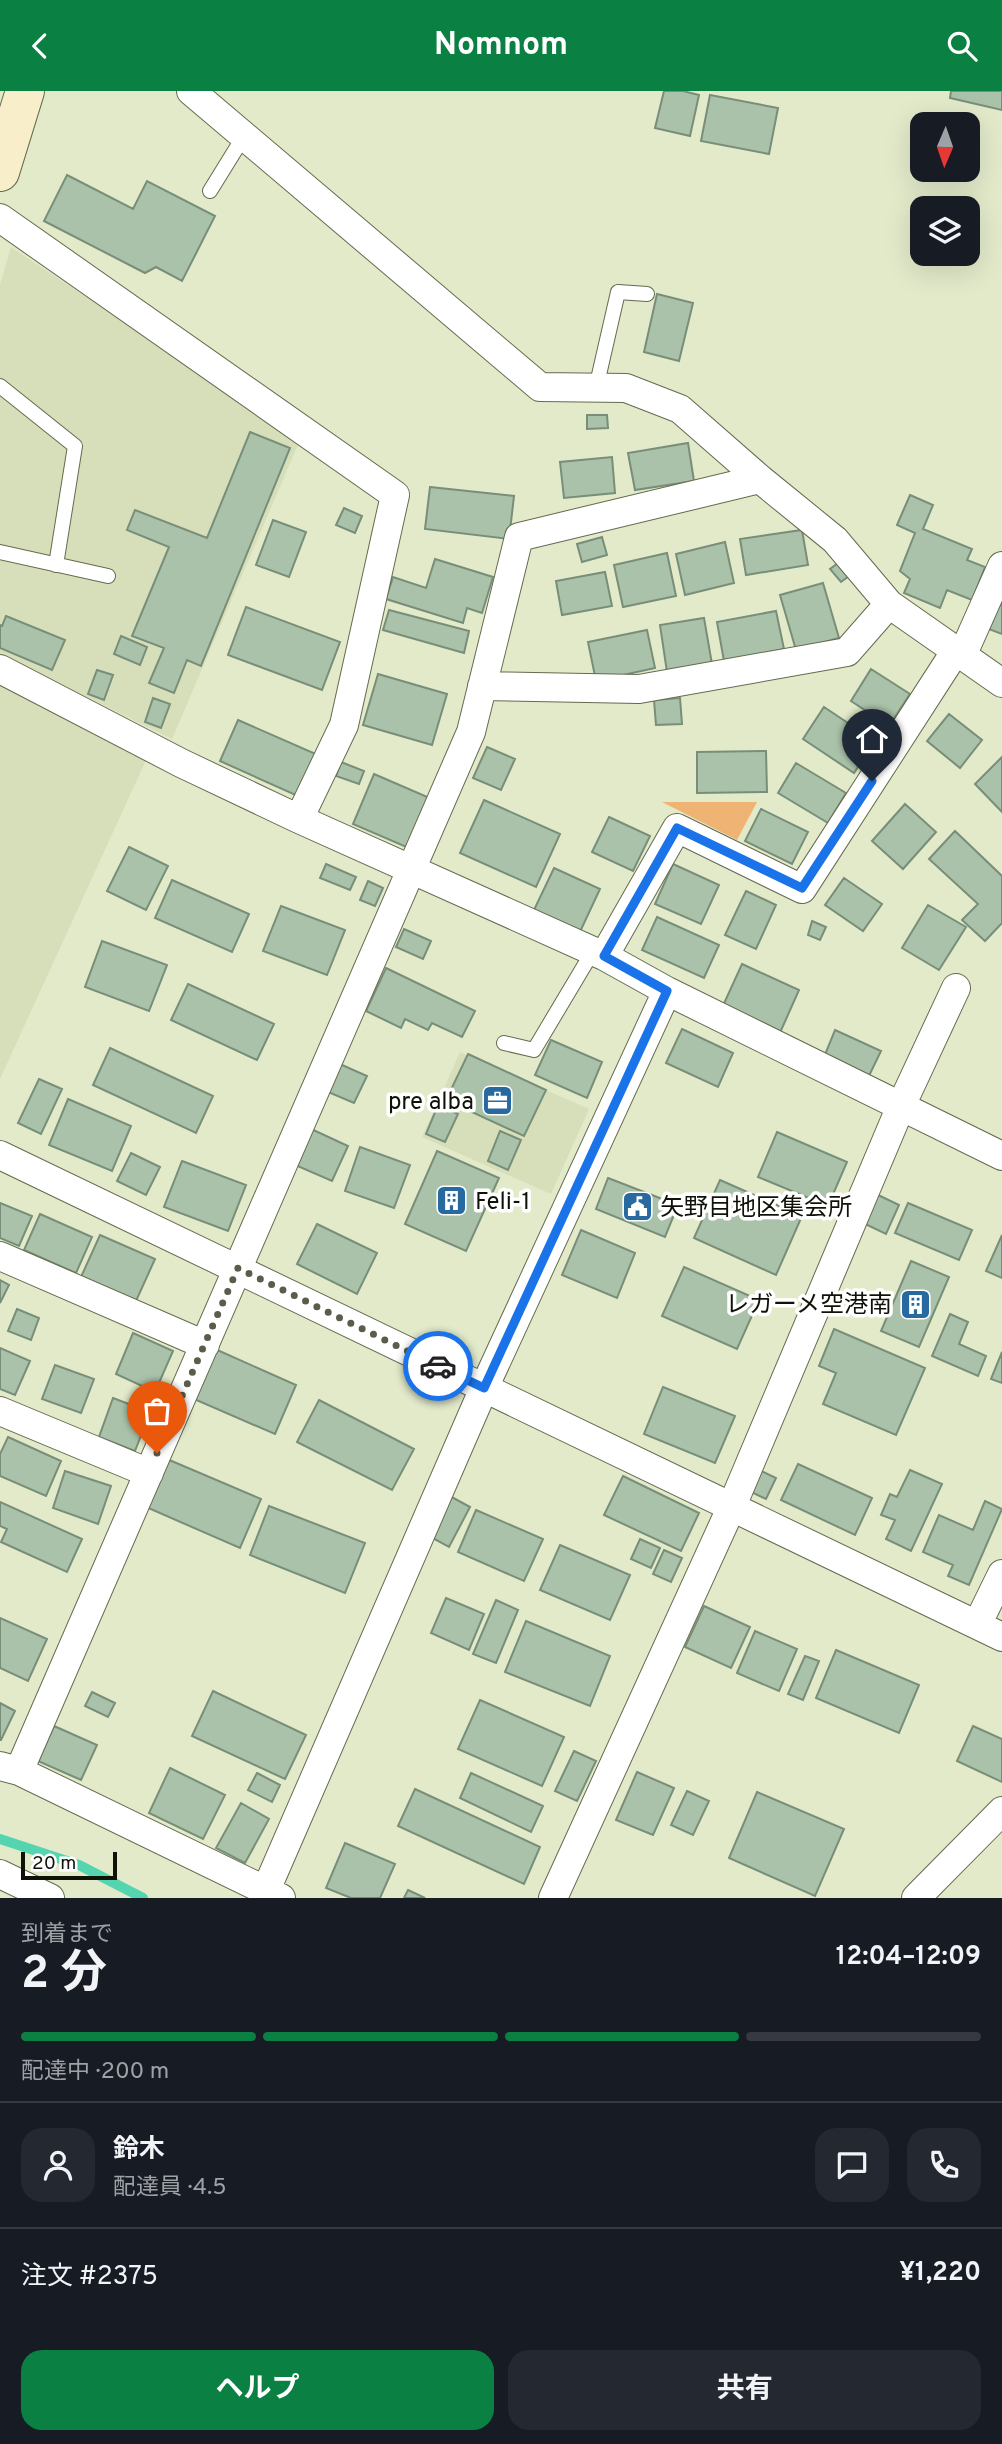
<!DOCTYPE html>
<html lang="ja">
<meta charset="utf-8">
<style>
:root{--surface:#171b24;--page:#242831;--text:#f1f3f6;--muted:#9ea1a6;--line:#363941;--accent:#0b8043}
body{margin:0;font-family:Overpass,"Noto Sans JP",sans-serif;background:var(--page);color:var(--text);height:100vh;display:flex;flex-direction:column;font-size:26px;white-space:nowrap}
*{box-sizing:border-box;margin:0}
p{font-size:23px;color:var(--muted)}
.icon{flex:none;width:38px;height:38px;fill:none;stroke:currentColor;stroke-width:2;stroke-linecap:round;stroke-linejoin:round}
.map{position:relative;height:1807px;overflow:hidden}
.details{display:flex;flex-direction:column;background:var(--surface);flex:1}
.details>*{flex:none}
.needle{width:46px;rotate:182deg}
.tools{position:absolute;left:910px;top:21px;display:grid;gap:14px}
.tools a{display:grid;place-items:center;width:70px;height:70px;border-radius:14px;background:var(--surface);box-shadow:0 7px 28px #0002;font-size:35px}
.scale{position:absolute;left:21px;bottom:18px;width:96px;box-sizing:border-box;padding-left:7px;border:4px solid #0f1207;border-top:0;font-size:19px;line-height:24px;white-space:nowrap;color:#0f1207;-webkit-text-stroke:5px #fff;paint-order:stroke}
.pin{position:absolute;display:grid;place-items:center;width:60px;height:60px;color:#fff;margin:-72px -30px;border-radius:50% 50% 50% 0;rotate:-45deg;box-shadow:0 0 7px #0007}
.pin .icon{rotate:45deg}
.courier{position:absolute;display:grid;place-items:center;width:70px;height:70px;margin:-35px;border:5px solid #1a73e8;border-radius:50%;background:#fff;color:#222;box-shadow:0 2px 9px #0007}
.summary em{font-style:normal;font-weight:700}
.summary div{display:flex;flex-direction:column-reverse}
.summary{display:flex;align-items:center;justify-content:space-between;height:119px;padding:0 21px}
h1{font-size:46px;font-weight:700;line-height:52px}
.bar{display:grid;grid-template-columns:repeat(4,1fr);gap:10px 7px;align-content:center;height:84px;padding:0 21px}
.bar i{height:9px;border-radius:5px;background:var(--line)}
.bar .current{background:var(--accent)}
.bar p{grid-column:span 4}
.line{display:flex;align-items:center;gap:18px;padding:0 21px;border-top:2px solid var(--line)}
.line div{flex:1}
.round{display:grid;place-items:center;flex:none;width:74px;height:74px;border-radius:21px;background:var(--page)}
.action{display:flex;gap:14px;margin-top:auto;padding:14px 21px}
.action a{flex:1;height:80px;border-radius:21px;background:var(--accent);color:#fff;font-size:28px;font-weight:700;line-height:80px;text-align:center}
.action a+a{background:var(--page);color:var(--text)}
header{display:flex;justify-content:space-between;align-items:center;height:91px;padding:0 21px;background:var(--accent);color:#fff;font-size:32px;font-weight:700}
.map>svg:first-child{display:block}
.built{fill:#d6dfb9}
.green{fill:#efb473}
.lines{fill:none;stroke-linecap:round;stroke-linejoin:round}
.stream{stroke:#55d5af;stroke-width:10}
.building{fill:#aac2aa;stroke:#788e78;stroke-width:2}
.lane-casing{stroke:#646b4f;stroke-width:16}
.street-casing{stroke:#646b4f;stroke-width:30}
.secondary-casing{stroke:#646b4f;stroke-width:40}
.lane{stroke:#fff;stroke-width:14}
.street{stroke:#fff;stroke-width:28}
.secondary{stroke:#f8eec9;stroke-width:38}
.done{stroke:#595e4b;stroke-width:7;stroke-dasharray:0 12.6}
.route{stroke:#1a73e8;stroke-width:9}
.labels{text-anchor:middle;stroke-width:7;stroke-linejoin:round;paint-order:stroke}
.poi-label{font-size:24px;fill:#0f1207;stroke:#fff;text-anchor:end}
</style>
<header><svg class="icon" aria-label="back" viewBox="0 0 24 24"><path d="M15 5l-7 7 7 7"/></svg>Nomnom<svg class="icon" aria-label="search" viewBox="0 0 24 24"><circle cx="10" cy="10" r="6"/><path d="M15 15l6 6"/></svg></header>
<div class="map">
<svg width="1002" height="1807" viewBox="0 0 1002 1807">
<rect width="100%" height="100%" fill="#e2eaca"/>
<!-- built -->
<path class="built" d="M11,156l289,193 -128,299 -172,-85v-369z
M0,593l147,74 -147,321z
M460,961l129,57 -38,85 -129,-57z"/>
<!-- green -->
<path class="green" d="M662,711h95l-20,38z"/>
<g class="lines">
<!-- stream -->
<path class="stream" d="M0,1748l79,26 64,33"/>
</g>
<!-- building -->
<path class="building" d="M664,0h19l16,4 -9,41 -35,-8z
M951,0h51v19l-52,-12z
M710,4l68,13 -9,46 -68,-13z
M67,84l66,34 14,-28 68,35 -33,65 -26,-14 -11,6 -101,-52z
M657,203l36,9 -14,58 -35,-9z
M587,324h20l1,13 -21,1z
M250,341l40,16 -89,218 -14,-6 -13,33 -25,-10 15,-35 -32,-12 37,-89 -42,-17 8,-20 72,28z
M688,352l6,38 -59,9 -7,-37z
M612,366l3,36 -51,5 -4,-36z
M430,396l84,9 -5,43 -84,-10z
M910,404l23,10 -10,24 49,20 -5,11 18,7 -13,33 -25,-10 -7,18 -36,-15 6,-14 -10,-8 15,-38 -18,-8z
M344,417l18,8 -7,17 -19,-8z
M273,429l33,12 -17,45 -33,-12z
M802,439l6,35 -62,10 -6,-36z
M602,446l5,18 -25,7 -5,-18z
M725,451l9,41 -49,12 -9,-41z
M667,462l9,43 -53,11 -9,-42z
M435,468l58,18 -11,36 -15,-5 -4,15 -77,-24 7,-22 33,11z
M838,472l11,13 -8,6 -11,-13z
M605,481l7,34 -50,9 -6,-34z
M823,492l16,55 -43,12 -16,-55z
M1002,498v45l-16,-6z
M246,516l94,35 -18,48 -94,-35z
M389,519l80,21 -5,22 -81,-23z
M776,520l8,38 -60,12 -7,-39z
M6,525l59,24 -13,30 -52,-22v-23l2,1z
M704,527l8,46 -45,8 -7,-47z
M647,539l8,38 -59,13 -8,-39z
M121,545l26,11 -7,18 -26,-11z
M871,578l39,25 -21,32 -38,-25z
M97,579l16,5 -9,25 -16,-6z
M378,583l69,20 -15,51 -69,-20z
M153,607l17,6 -9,24 -16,-6z
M680,607l2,26 -26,1 -2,-25z
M824,616l51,34 -21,32 -51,-34z
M949,623l33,26 -22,28 -33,-27z
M238,629l80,35 -18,42 -80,-36z
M487,656l28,12 -14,31 -28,-12z
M766,660l1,41 -70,1v-41z
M1002,666v55l-27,-28z
M341,671l23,9 -5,13 -23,-8z
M796,672l50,30 -18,30 -50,-30z
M374,683l58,25 -21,50 -58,-25z
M484,709l76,34 -24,53 -76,-34z
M905,713l31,28 -33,37 -31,-28z
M761,718l47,23 -16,32 -47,-23z
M609,726l41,19 -17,35 -41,-19z
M955,740l47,45v47l-17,18 -23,-21 16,-16 -49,-45z
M129,756l39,19 -22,44 -39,-19z
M326,773l30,13 -6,13 -30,-12z
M673,773l46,21 -18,39 -46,-20z
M554,777l46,21 -21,45 -46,-22z
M844,787l38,26 -19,27 -38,-26z
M172,789l77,34 -17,38 -77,-34z
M368,790l15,7 -8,18 -15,-6z
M746,800l30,14 -20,44 -31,-14z
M928,814l38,22 -27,43 -37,-22z
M281,815l64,24 -18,45 -64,-24z
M657,826l62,28 -15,33 -62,-28z
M812,830l14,6 -6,13 -12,-5z
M404,838l27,12 -8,18 -27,-12z
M102,850l65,24 -18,46 -64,-24z
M742,873l57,26 -20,45 -58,-25z
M386,877l89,43 -13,26 -30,-14 -4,7 -23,-11 -4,9 -35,-17z
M188,893l86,40 -17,36 -86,-40z
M682,938l51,24 -15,34 -52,-24z
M835,939l46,21 -13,27 -44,-21z
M551,949l51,22 -15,36 -52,-23z
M110,957l103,48 -17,37 -103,-48z
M468,963l78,36 -22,46 -78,-36z
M333,970l34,15 -13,27 -33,-14z
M39,988l23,10 -21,45 -23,-11z
M68,1008l63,27 -19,45 -63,-26z
M438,1014l20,9 -13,28 -19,-8z
M309,1037l39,18 -16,35 -39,-17z
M500,1040l21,9 -13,30 -20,-9z
M777,1041l70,30 -19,44 -70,-29z
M360,1056l50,18 -16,43 -49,-17z
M437,1060l62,27 -33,73 -61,-27z
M131,1062l29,14 -14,28 -29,-14z
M182,1070l64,24 -18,46 -64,-24z
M608,1087l70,27 -13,32 -69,-28z
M720,1089l82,36 -26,59 -82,-37z
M874,1102l25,12 -13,29 -25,-12z
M0,1112l32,13 -13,30 -19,-8z
M908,1112l64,27 -13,30 -64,-27z
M40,1123l52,23 -16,36 -52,-23z
M317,1133l60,29 -20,41 -60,-30z
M581,1139l54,23 -18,45 -55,-23z
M100,1144l55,24 -19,42 -55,-24z
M1002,1144v43l-16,-7z
M911,1170l38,16 -30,70 -38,-16z
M684,1176l75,33 -22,49 -75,-33z
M0,1189l9,5 -9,18z
M17,1218l22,9 -8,22 -23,-9z
M950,1223l18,8 -9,22 27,12 -8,20 -46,-20z
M834,1238l91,39 -29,67 -73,-31 13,-31 -17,-7z
M133,1242l40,18 -18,41 -39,-18z
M0,1257l30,13 -15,34 -15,-6z
M215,1258l81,36 -21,49 -81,-35z
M1002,1261v31l-11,-4z
M55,1274l39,14 -13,34 -39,-14z
M663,1296l72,29 -20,47 -71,-29z
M113,1307l37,14 -15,39 -36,-14z
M319,1309l95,49 -22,41 -95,-48z
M8,1346l53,24 -15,35 -46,-20v-22z
M167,1368l94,40 -21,49 -94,-41z
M798,1373l74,34 -17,37 -74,-35z
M753,1376l23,11 -10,21 -23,-11z
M910,1379l32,14 -31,67 -25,-12 9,-19 -14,-5 9,-21 7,3z
M65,1380l46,15 -13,38 -45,-16z
M623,1385l76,37 -18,38 -77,-36z
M448,1404l22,12 -21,40 -22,-12z
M985,1410l17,8 -33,76 -21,-9 5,-11 -30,-13 16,-37 34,15z
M0,1411l82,37 -15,33 -66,-30 6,-13 -7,-3z
M269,1415l96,37 -20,50 -95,-38z
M476,1419l67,29 -19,42 -66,-29z
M640,1448l20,9 -9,20 -20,-9z
M560,1454l70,30 -20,45 -70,-30z
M664,1459l18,8 -11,24 -18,-8z
M446,1507l38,16 -15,36 -38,-17z
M496,1509l22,10 -22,53 -23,-9z
M704,1515l46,21 -19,41 -46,-21z
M0,1527l47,21 -19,42 -28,-13z
M526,1530l84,35 -20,50 -85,-34z
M755,1540l42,18 -18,42 -42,-18z
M836,1559l83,35 -20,48 -83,-35z
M805,1565l14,5 -16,39 -15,-6z
M213,1600l93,44 -21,44 -93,-43z
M92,1601l23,11 -7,14 -23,-11z
M480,1609l84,37 -22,49 -84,-37z
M0,1612l15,8 -14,29h-1z
M54,1635l43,19 -16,35 -43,-19z
M973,1635l29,13v43l-45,-21z
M574,1660l22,10 -19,40 -22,-10z
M170,1677l55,27 -22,44 -54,-26z
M637,1681l37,16 -21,47 -37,-15z
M257,1682l23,12 -8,17 -24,-12z
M471,1682l72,33 -12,26 -71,-34z
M415,1698l125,58 -16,37 -126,-58z
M687,1700l22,10 -16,34 -22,-10z
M757,1701l87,37 -29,67 -86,-38z
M241,1712l28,16 -24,44 -29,-15z
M345,1752l50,21 -15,34h-29l-25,-10z
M408,1799l17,8h-21z"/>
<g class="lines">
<defs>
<path id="lane" d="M210,100l34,-55
M0,295l75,60 -19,119
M596,297l22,-96 29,2
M0,461l108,24
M504,952l30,7 59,-99"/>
<path id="street" d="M191,0l349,296 86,1 54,21 80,70 75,61 54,64 113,79
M0,127l395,277 -51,230 -45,94
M962,565l40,-90
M0,578l181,94 118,56 305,137 63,35 335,165
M482,595l157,3 208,-37 42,-48
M604,865l73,-128 125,61 153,-237
M0,1064l1002,482
M0,1165l205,89
M0,1320l149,62
M977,1534l25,-51
M0,1675l19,5 262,127
M19,1680l452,-1039 48,-195 241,-58
M0,1783l50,24
M266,1799l218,-502 183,-397
M553,1807l179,-392 169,-400 55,-118
M916,1807l86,-87"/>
<path id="secondary" d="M0,81l25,-81"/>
</defs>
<!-- lane casing -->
<use href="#lane" class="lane-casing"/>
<!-- street casing -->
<use href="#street" class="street-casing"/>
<!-- secondary casing -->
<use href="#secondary" class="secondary-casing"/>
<!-- lane -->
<use href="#lane" class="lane"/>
<!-- street -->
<use href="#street" class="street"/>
<!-- secondary -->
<use href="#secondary" class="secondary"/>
</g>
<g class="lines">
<!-- done -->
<path class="done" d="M157,1362l81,-185 200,98"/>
<!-- route -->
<path class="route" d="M438,1275l46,22 183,-397 -63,-35 73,-128 125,60 70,-107"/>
</g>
<!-- icons -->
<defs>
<symbol id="office-square" viewBox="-11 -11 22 22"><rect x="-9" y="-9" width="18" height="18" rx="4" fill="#28699f" stroke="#fff"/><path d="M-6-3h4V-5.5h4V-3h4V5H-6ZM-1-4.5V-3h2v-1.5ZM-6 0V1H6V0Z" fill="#fff"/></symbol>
<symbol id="building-square" viewBox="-11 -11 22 22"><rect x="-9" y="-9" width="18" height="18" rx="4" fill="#28699f" stroke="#fff"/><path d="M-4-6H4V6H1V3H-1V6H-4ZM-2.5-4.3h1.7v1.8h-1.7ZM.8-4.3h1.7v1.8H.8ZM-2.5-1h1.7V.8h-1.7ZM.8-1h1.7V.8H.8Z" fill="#fff"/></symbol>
<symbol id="civic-square" viewBox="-11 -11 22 22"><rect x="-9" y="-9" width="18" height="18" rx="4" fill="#28699f" stroke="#fff"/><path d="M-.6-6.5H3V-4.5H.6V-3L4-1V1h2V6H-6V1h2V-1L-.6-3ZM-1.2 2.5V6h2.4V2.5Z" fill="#fff"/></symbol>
</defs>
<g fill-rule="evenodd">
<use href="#office-square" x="480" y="992" width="35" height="35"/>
<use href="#building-square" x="434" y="1092" width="35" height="35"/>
<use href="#civic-square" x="620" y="1098" width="35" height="35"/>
<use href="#building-square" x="898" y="1196" width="35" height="35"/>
</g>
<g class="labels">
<!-- poi labels -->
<g class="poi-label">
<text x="474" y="1018">pre alba</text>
<text x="475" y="1118" text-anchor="start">Feli-1</text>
<text x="660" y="1124" text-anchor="start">矢野目地区集会所</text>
<text x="892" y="1221">レガーメ空港南</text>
</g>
</g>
</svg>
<div class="tools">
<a><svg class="needle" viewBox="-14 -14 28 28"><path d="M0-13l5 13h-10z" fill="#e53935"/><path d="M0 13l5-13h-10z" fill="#9ea1a6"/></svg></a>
<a><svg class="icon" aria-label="layers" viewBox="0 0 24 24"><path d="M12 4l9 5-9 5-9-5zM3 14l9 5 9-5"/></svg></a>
</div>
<div class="scale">20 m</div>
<div class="pin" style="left:157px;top:1362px;background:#ea580c"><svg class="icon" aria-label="bag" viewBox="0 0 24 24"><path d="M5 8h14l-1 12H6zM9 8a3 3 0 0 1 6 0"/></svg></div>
<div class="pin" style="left:872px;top:690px;background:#1f2937"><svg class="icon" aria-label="home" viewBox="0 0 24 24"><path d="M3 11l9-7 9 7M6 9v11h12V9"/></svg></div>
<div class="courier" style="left:438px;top:1275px"><svg class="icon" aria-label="car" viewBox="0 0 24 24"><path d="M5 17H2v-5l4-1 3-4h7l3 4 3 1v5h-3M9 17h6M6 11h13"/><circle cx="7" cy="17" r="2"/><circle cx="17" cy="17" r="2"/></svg></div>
</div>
<section class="details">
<div class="summary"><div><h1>2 分</h1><p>到着まで</p></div><em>12:04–12:09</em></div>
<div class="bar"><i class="current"></i><i class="current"></i><i class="current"></i><i></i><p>配達中 · 200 m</p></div>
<div class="line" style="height:126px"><a class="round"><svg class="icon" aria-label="person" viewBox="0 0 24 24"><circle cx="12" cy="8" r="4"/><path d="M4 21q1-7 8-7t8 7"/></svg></a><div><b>鈴木</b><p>配達員 · 4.5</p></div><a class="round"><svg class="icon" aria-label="chat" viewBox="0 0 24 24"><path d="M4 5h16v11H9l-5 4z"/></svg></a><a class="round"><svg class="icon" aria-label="phone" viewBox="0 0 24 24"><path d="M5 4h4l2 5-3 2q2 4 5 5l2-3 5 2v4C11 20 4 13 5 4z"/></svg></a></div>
<div class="line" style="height:91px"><div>注文 #2375</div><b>¥1,220</b></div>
<div class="action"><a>ヘルプ</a><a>共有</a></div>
</section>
